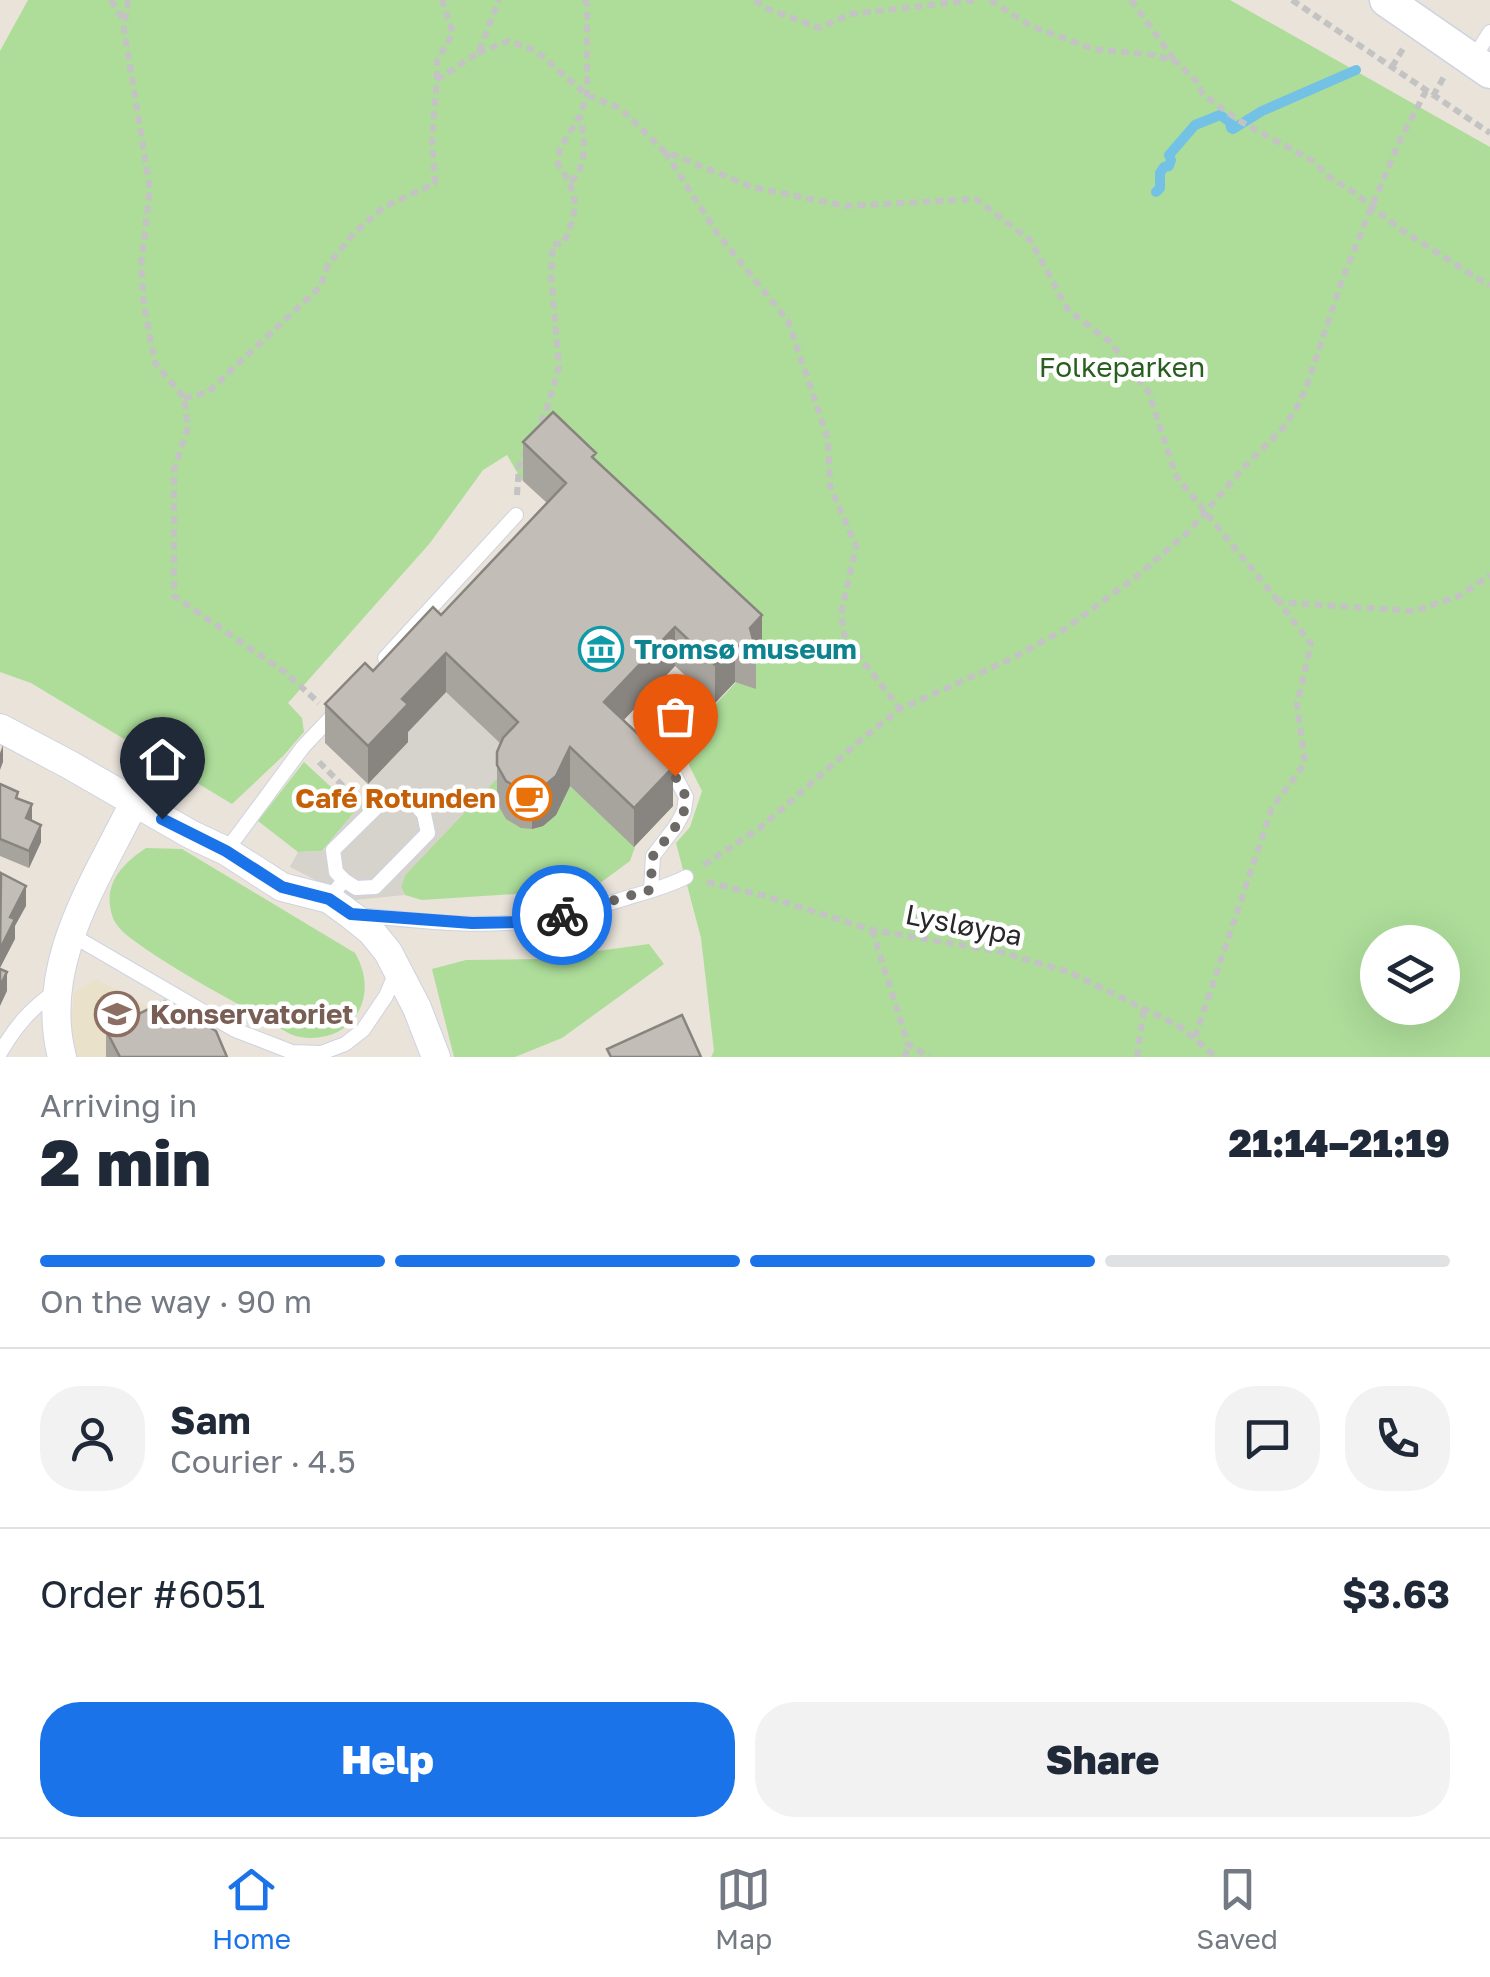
<!DOCTYPE html>
<meta charset="utf-8">
<style>
:root{--surface:#fff;--page:#f2f2f3;--text:#1f2937;--muted:#747a83;--line:#e0e1e3;--accent:#1a73e8}
body{margin:0;font-family:"Golos Text",sans-serif;background:var(--page);color:var(--text);height:100vh;display:flex;flex-direction:column;font-size:38px;white-space:nowrap}
*{box-sizing:border-box;margin:0}
p{font-size:32px;color:var(--muted)}
.icon{flex:none;width:55px;height:55px;fill:none;stroke:currentColor;stroke-width:2;stroke-linecap:round;stroke-linejoin:round}
.map{position:relative;height:1057px;overflow:hidden}
.drawer{display:flex;flex-direction:column;background:var(--surface);flex:1}
.drawer>*{flex:none}
.fabs{position:absolute;left:1360px;top:925px;display:grid;gap:20px}
.fabs a{display:grid;place-items:center;width:100px;height:100px;border-radius:50%;background:var(--surface);box-shadow:0 10px 40px #0002;font-size:50px}
.pin{position:absolute;display:grid;place-items:center;width:85px;height:85px;color:#fff;margin:-102px -42px;border-radius:50% 50% 50% 0;rotate:-45deg;box-shadow:0 0 10px #0007}
.pin .icon{rotate:45deg}
.courier{position:absolute;display:grid;place-items:center;width:100px;height:100px;margin:-50px;border:8px solid #1a73e8;border-radius:50%;background:#fff;color:#222;box-shadow:0 2px 12px #0007}
.headline em{font-style:normal;font-weight:800}
.headline div{display:flex;flex-direction:column-reverse}
.headline{display:flex;align-items:center;justify-content:space-between;height:170px;padding:0 40px}
h1{font-size:65px;font-weight:800;line-height:75px}
.bar{display:grid;grid-template-columns:repeat(4,1fr);gap:15px 10px;align-content:center;height:120px;padding:0 40px}
.bar i{height:12px;border-radius:8px;background:var(--line)}
.bar .selected{background:var(--accent)}
.bar p{grid-column:span 4}
.line{display:flex;align-items:center;gap:25px;padding:0 40px;border-top:2px solid var(--line)}
.line div{flex:1}
.round{display:grid;place-items:center;flex:none;width:105px;height:105px;border-radius:40px;background:var(--page)}
.action{display:flex;gap:20px;margin-top:auto;padding:20px 40px}
.action a{flex:1;height:115px;border-radius:40px;background:var(--accent);color:#fff;font-size:40px;font-weight:800;line-height:115px;text-align:center}
.action a+a{background:var(--page);color:var(--text)}
.tab-bar{display:flex;justify-content:space-around;align-items:center;height:140px;border-top:2px solid var(--line);background:var(--surface);font-size:28px;color:var(--muted)}
.tab-bar a{display:grid;justify-items:center;gap:5px}
.tab-bar .selected{color:var(--accent)}
.map>svg:first-child{display:block}
.education{fill:#eae1ca}
.green{fill:#addd99;fill-rule:evenodd}
.plaza{fill:#d6d2cc}
.lines{fill:none;stroke-linecap:round;stroke-linejoin:round}
.stream{stroke:#73c2e6;stroke-width:10}
.service-casing{stroke:#cfd2e0;stroke-width:16}
.minor-casing{stroke:#cfd2e0;stroke-width:30}
.tertiary-casing{stroke:#cfd2e0;stroke-width:35}
.path{stroke:#c3c3c3;stroke-width:6;stroke-dasharray:8 5;stroke-linecap:butt}
.service{stroke:#fff;stroke-width:14}
.minor{stroke:#fff;stroke-width:28}
.tertiary{stroke:#fff;stroke-width:32}
.wall{fill:#a7a39d}
.shaded-wall{fill:#88847f}
.building{fill:#c2bdb6;stroke:#88847f;stroke-width:2.5}
.done{stroke:#6c6966;stroke-width:10;stroke-dasharray:0 18}
.route{stroke:#1a73e8;stroke-width:12}
.labels{text-anchor:middle;stroke-width:9;stroke-linejoin:round;paint-order:stroke}
.park-label{font-size:28px;fill:#285e1e;stroke:#fff}
.culture-label{font-size:28px;font-weight:bold;fill:#0d838f;stroke:#fff;text-anchor:start}
.food-label{font-size:28px;font-weight:bold;fill:#c56008;stroke:#fff;text-anchor:end}
.street-label{font-size:28px;fill:#282828;stroke:#fff}
.education-label{font-size:28px;font-weight:bold;fill:#785e54;stroke:#fff;text-anchor:start}
</style>
<div class="map">
<svg width="1490" height="1057" viewBox="0 0 1490 1057">
<rect width="100%" height="100%" fill="#e9e3da"/>
<!-- education -->
<path class="education" d="M96,979l121,65 5,13h-147l-5,-23 4,-41z"/>
<!-- green -->
<path class="green" d="M28,0h1202l260,147v910h-779l3,-6 -13,-113 -25,-95 14,-16 12,-36 -13,-26 1,-9 25,-51 48,-52 -171,-158 -40,-46 -30,32 -15,-26 -24,15 -53,73 -142,160 14,15 2,14 -20,23 -52,49 -201,-121 -31,-11v-621zM1378,942h64v66h-64z
M304,762l52,48 -34,41 -24,1 -40,-31z
M504,771l32,56c20,-8 24,-23 33,-42l66,62 -5,14 -38,28 -170,11 -17,-5 -4,-8 4,-12z
M146,848l36,1 173,104c26,44 -3,92 -55,84 -12,-2 -24,-12 -34,-18 -45,-24 -92,-49 -133,-79 -7,-5 -17,-14 -20,-22 -12,-33 9,-54 33,-70z
M649,944l15,20 -102,74 -47,19h-61l-22,-88 34,-9 73,-1z"/>
<!-- plaza -->
<path class="plaza" d="M462,675l17,48 17,16 10,-11 -2,43 -99,104 -4,12 4,8 -51,5 -64,-33 8,-15 25,-1 33,-41 12,-26 39,-41 -5,-6z"/>
<g class="lines">
<!-- stream -->
<path class="stream" d="M1156,192l4,-4v-15l4,-6 5,-1 2,-6 -2,-5 26,-30 25,-10 10,7 1,6 2,1 29,-18 94,-41"/>
<defs>
<path id="service" d="M1473,59l17,-27
M385,658l131,-143
M226,851l77,-104 34,-36
M651,890l2,-34 23,-30 8,-15 2,-14 -11,-21
M329,899l15,-19 -8,-8 -3,-22 54,-53h21l16,17 4,19 -53,54 -19,1 -12,-8
M357,915c56,5 115,13 172,6 31,-3 61,-12 91,-21 22,-7 45,-12 66,-23
M70,934l165,96 57,22 29,1 24,-9 18,-14 23,-34 11,-26
M0,1053c15,-26 30,-44 56,-62"/>
<path id="minor" d="M0,728l70,37 120,69 36,17 56,36 47,12 22,16 20,16 17,21 29,56 19,49
M62,1057c-24,-92 33,-175 72,-254"/>
<path id="tertiary" d="M1386,0l104,72"/>
</defs>
<!-- service casing -->
<use href="#service" class="service-casing"/>
<!-- minor casing -->
<use href="#minor" class="minor-casing"/>
<!-- tertiary casing -->
<use href="#tertiary" class="tertiary-casing"/>
<!-- path -->
<path class="path" d="M111,0l12,20
M128,0l-4,29 26,160 -9,76 3,40 11,58 29,35 4,29 -14,43v126l112,77 33,30
M755,0l11,8 53,20 31,-14 125,-14
M990,0l39,25 64,24 62,6 21,7 20,19 7,13 35,26 75,41 15,15 27,17 45,36 90,57
M1131,0l44,61
M1292,0l198,133
M478,53l30,-12 27,9 52,45 33,13 44,43 88,36 93,19 131,-7 55,42 37,69 42,32 39,51 27,83 103,126
M1392,67l12,-20
M437,79v-18l16,-28 -11,-33
M1433,96l12,-21
M665,152l52,81 71,88 40,118 2,47 26,60 -15,68 4,24 55,71
M571,182c17,-17 14,-43 9,-65
M184,398l24,-6 112,-105 8,-22 26,-32 30,-26 51,-24 -3,-46 5,-57 41,-27 21,-53
M535,434l11,-22 13,-45 -8,-93 2,-30h10c15,-33 17,-49 -5,-80l2,-16 20,-32 7,-21v-91l-3,-4
M517,495l2,-30 8,-16
M319,762l37,37
M704,865l57,-38 102,-89 37,-29 111,-50 54,-30 72,-53 51,-44 57,-66 39,-39 12,-18 10,-21 36,-108 30,-74 29,-68 25,-47
M707,882l58,14 107,34 125,21 72,21 110,54 37,31
M872,930l36,114 21,13
M1195,1037l77,-229 33,-45 -8,-58 14,-61 -32,-42 135,9 45,-15 31,-21
M905,1057l3,-13
M1137,1057l7,-50"/>
<!-- service -->
<use href="#service" class="service"/>
<!-- minor -->
<use href="#minor" class="minor"/>
<!-- tertiary -->
<use href="#tertiary" class="tertiary"/>
</g>
<!-- wall -->
<path class="wall" d="M523,442l73,18 166,194 -6,6v29l-21,-7 -20,21 -40,-37 -52,54 50,86 -39,41 -64,-61 -14,29 -13,11 -11,3 -11,-1 -15,-9 -9,-16v-51l4,-8 -55,-52 -38,40v10l-40,42 -43,-41v-39l48,-33 68,-56 106,-112 -24,-22z
M0,784l18,15 14,22 9,21 -12,26 -29,-12z
M106,1030l121,27h-121z"/>
<!-- shaded-wall -->
<path class="shaded-wall" d="M762,615v39l-6,6v-9l-6,-23z
M675,627v39l-71,75v-39z
M735,644v38l-20,21v-38z
M446,653v39l-38,40v10l-40,42v-38l34,-47z
M3,745v17l-3,8v-17z
M570,747v39l-14,29 -13,11 -11,3v-38z
M673,767v39l-39,41v-39z
M32,804v17l-6,-3z
M41,825v17l-12,26v-17z
M26,886v20l-11,20v13l-15,29v-19l10,-32z
M7,972v19l-7,15v-20z"/>
<!-- building -->
<path class="building" d="M553,412l43,41 -4,4 170,158 -12,13 6,23 -21,-7 -20,21 -40,-38 -71,75 69,65 -39,41 -64,-61 -14,29 -13,11 -11,4 -11,-1 -15,-9 -9,-16v-13l6,-14 15,-16 -72,-69 -44,46 6,5 -40,42 -43,-42 40,-41 8,8 60,-64 8,8 125,-132 -43,-41z
M0,784l18,8 -2,6 16,6 -6,14 15,7 -12,26 -29,-12z
M1,873l25,13 -16,31 5,2 -15,30z
M0,969l7,3 -7,14z
M165,1001l51,30 11,26h-107l-14,-27z
M682,1015l19,42h-90l-4,-8z"/>
<g class="lines">
<!-- done -->
<path class="done" d="M562,915l88,-25 3,-34 23,-30 8,-15 2,-14 -11,-21"/>
<!-- route -->
<path class="route" d="M162,819l64,32 56,36 47,12 22,15 121,9 53,-1 37,-7"/>
</g>
<!-- icons -->
<defs>
<symbol id="museum-ring" viewBox="-11 -11 22 22"><circle r="9.5" fill="#fff" stroke="#0f9aa8" stroke-width="1.5"/><path d="M0-6L6-3V-2H-6V-3ZM-5-1h2V3h-2ZM-1-1h2V3h-2ZM3-1h2V3H3ZM-6 4H6V6H-6Z" fill="#0f9aa8"/></symbol>
<symbol id="cafe-ring" viewBox="-11 -11 22 22"><circle r="9.5" fill="#fff" stroke="#e8710a" stroke-width="1.5"/><path d="M-5.5-4.5H6V0H3Q3 3.5 0 3.5H-2.5Q-5.5 3.5-5.5 0ZM3-3.2v2h1.7v-2ZM-6 4.5H4V6H-6Z" fill="#e8710a"/></symbol>
<symbol id="university-ring" viewBox="-11 -11 22 22"><circle r="9.5" fill="#fff" stroke="#8d6e63" stroke-width="1.5"/><path d="M0-5L7-2L0 1L-7-2ZM-4 1L0 2.5L4 1V4Q0 6-4 4Z" fill="#8d6e63"/></symbol>
</defs>
<g fill-rule="evenodd">
<use href="#museum-ring" x="576" y="624" width="50" height="50"/>
<use href="#cafe-ring" x="504" y="773" width="50" height="50"/>
<use href="#university-ring" x="92" y="989" width="50" height="50"/>
</g>
<g class="labels">
<!-- park labels -->
<g class="park-label">
<text x="1122" y="377">Folkeparken</text>
</g>
<!-- culture labels -->
<g class="culture-label">
<text x="634" y="659">Tromsø museum</text>
</g>
<!-- food labels -->
<g class="food-label">
<text x="496" y="808">Café Rotunden</text>
</g>
<!-- street labels -->
<g class="street-label">
<text transform="translate(964 925) rotate(11)" y="10">Lysløypa</text>
</g>
<!-- education labels -->
<g class="education-label">
<text x="150" y="1024">Konservatoriet</text>
</g>
</g>
</svg>
<div class="fabs">
<a><svg class="icon" aria-label="layers" viewBox="0 0 24 24"><path d="M12 4l9 5-9 5-9-5zM3 14l9 5 9-5"/></svg></a>
</div>
<div class="pin" style="left:675px;top:776px;background:#ea580c"><svg class="icon" aria-label="bag" viewBox="0 0 24 24"><path d="M5 8h14l-1 12H6zM9 8a3 3 0 0 1 6 0"/></svg></div>
<div class="pin" style="left:162px;top:819px;background:#1f2937"><svg class="icon" aria-label="home" viewBox="0 0 24 24"><path d="M3 11l9-7 9 7M6 9v11h12V9"/></svg></div>
<div class="courier" style="left:562px;top:915px"><svg class="icon" aria-label="bike" viewBox="0 0 24 24"><circle cx="6" cy="16" r="4"/><circle cx="18" cy="16" r="4"/><path d="M6 16l4-8h5l3 8M10 8l3 8H6M13 5h3"/></svg></div>
</div>
<section class="drawer">
<div class="headline"><div><h1>2 min</h1><p>Arriving in</p></div><em>21:14–21:19</em></div>
<div class="bar"><i class="selected"></i><i class="selected"></i><i class="selected"></i><i></i><p>On the way · 90 m</p></div>
<div class="line" style="height:180px"><a class="round"><svg class="icon" aria-label="person" viewBox="0 0 24 24"><circle cx="12" cy="8" r="4"/><path d="M4 21q1-7 8-7t8 7"/></svg></a><div><b>Sam</b><p>Courier · 4.5</p></div><a class="round"><svg class="icon" aria-label="chat" viewBox="0 0 24 24"><path d="M4 5h16v11H9l-5 4z"/></svg></a><a class="round"><svg class="icon" aria-label="phone" viewBox="0 0 24 24"><path d="M5 4h4l2 5-3 2q2 4 5 5l2-3 5 2v4C11 20 4 13 5 4z"/></svg></a></div>
<div class="line" style="height:130px"><div>Order #6051</div><b>$3.63</b></div>
<div class="action"><a>Help</a><a>Share</a></div>
</section>
<nav class="tab-bar">
<a class="selected"><svg class="icon" aria-label="home" viewBox="0 0 24 24"><path d="M3 11l9-7 9 7M6 9v11h12V9"/></svg>Home</a>
<a><svg class="icon" aria-label="map" viewBox="0 0 24 24"><path d="M3 6l6-2 6 2 6-2v14l-6 2-6-2-6 2zM9 4v14M15 6v14"/></svg>Map</a>
<a><svg class="icon" aria-label="saved" viewBox="0 0 24 24"><path d="M7 4h10v16l-5-4-5 4z"/></svg>Saved</a>
</nav>
